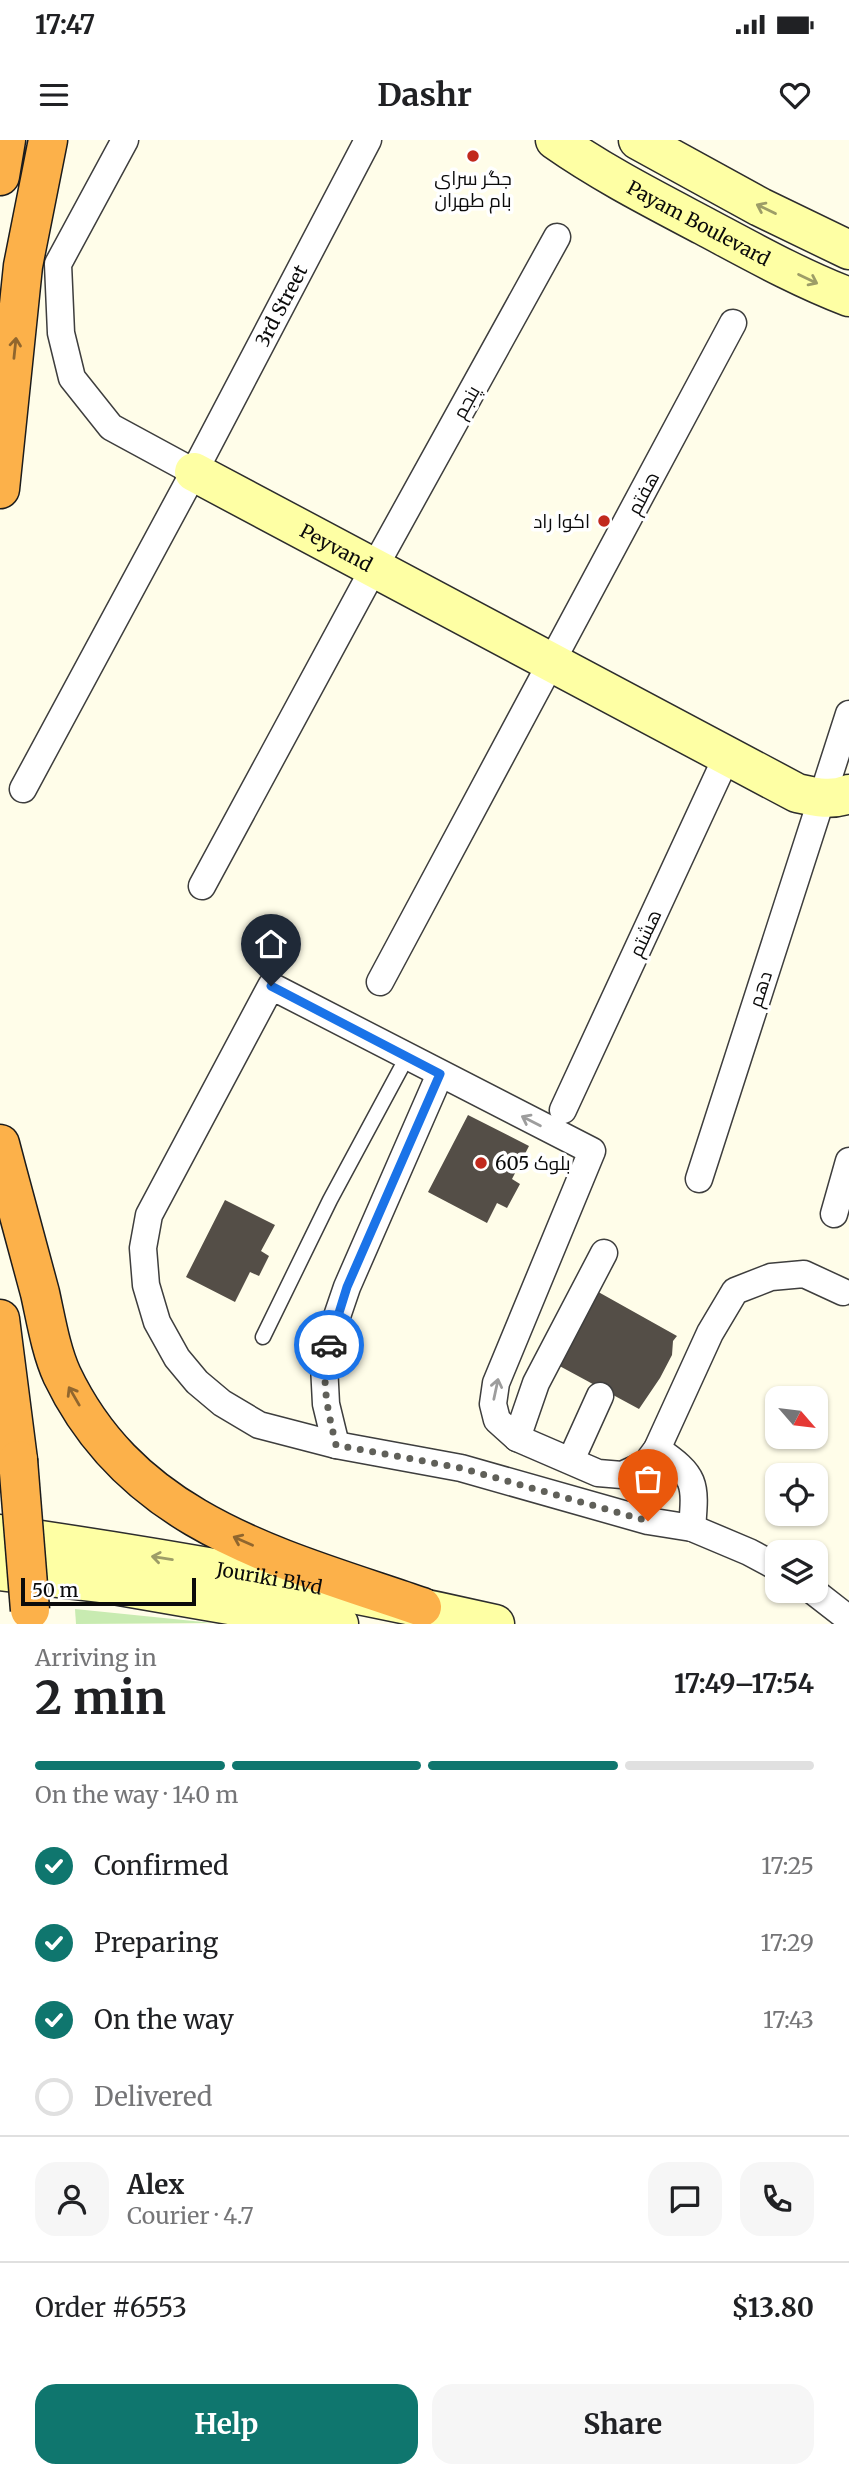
<!DOCTYPE html>
<meta charset="utf-8">
<style>
:root{--surface:#fff;--page:#f6f6f6;--text:#202124;--muted:#757577;--line:#e0e0e0;--accent:#0f766e}
body{margin:0;font-family:Merriweather,Cairo,serif;background:var(--page);color:var(--text);height:100vh;display:flex;flex-direction:column;font-size:26px;white-space:nowrap}
*{box-sizing:border-box;margin:0}
p{font-size:23px;color:var(--muted)}
.icon{flex:none;width:38px;height:38px;fill:none;stroke:currentColor;stroke-width:2;stroke-linecap:round;stroke-linejoin:round}
.map{position:relative;height:1484px;overflow:hidden}
.details{display:flex;flex-direction:column;background:var(--surface);flex:1}
.details>*{flex:none}
.needle{width:46px;rotate:118deg}
.buttons{position:absolute;left:765px;top:1246px;display:grid;gap:14px}
.buttons a{display:grid;place-items:center;width:63px;height:63px;border-radius:14px;background:var(--surface);box-shadow:0 2px 5px #0004;font-size:35px}
.scale{position:absolute;left:21px;bottom:18px;width:175px;box-sizing:border-box;padding-left:7px;border:4px solid #0b0b0b;border-top:0;font-size:19px;line-height:24px;white-space:nowrap;color:#0b0b0b;-webkit-text-stroke:5px #fff;paint-order:stroke}
.pin{position:absolute;display:grid;place-items:center;width:60px;height:60px;color:#fff;margin:-72px -30px;border-radius:50% 50% 50% 0;rotate:-45deg;box-shadow:0 0 7px #0007}
.pin .icon{rotate:45deg}
.courier{position:absolute;display:grid;place-items:center;width:70px;height:70px;margin:-35px;border:5px solid #1a73e8;border-radius:50%;background:#fff;color:#222;box-shadow:0 2px 9px #0007}
.headline em{font-style:normal;font-weight:700}
.headline div{display:flex;flex-direction:column-reverse}
.headline{display:flex;align-items:center;justify-content:space-between;height:119px;padding:0 35px}
h1{font-size:46px;font-weight:700;line-height:52px}
.bar{display:grid;grid-template-columns:repeat(4,1fr);gap:10px 7px;align-content:center;height:84px;padding:0 35px}
.bar i{height:9px;border-radius:5px;background:var(--line)}
.bar .current{background:var(--accent)}
.bar p{grid-column:span 4}
.line{display:flex;align-items:center;gap:18px;padding:0 35px;border-top:2px solid var(--line)}
.line div{flex:1}
.round{display:grid;place-items:center;flex:none;width:74px;height:74px;border-radius:21px;background:var(--page)}
ol{padding:0 35px;list-style:none}
li{display:flex;align-items:center;gap:21px;height:77px}
li p{margin-inline-start:auto}
li .icon{padding:7px;border-radius:50%;background:var(--accent);color:#fff;stroke-width:4}
li:last-child{color:var(--muted)}
li i{width:38px;height:38px;border:4px solid var(--line);border-radius:50%}
.button{display:flex;gap:14px;margin-top:auto;padding:14px 35px}
.button a{flex:1;height:80px;border-radius:21px;background:var(--accent);color:#fff;font-size:28px;font-weight:700;line-height:80px;text-align:center}
.button a+a{background:var(--page);color:var(--text)}
.status{display:flex;justify-content:space-between;align-items:center;height:49px;padding:0 35px;background:var(--surface);direction:ltr}
.status svg{height:19px;fill:currentColor}
header{display:flex;justify-content:space-between;align-items:center;height:91px;padding:0 35px;background:var(--surface);font-size:32px;font-weight:700}
.map>svg:first-child{display:block}
.green{fill:#c8ebb1}
.building{fill:#544e47}
.lines{fill:none;stroke-linecap:round;stroke-linejoin:round}
.lane-casing{stroke:#3e3e3e;stroke-width:17}
.street-casing{stroke:#3e3e3e;stroke-width:29}
.secondary-casing{stroke:#2d2d2d;stroke-width:41}
.highway-casing{stroke:#1c1c1c;stroke-width:41}
.lane{stroke:#fff;stroke-width:14}
.street{stroke:#fff;stroke-width:26}
.secondary{stroke:#feffa4;stroke-width:38}
.highway{stroke:#fcb14a;stroke-width:38}
.highway-bridge-casing{stroke:#1c1c1c;stroke-width:41;stroke-linecap:butt}
.highway-bridge{stroke:#fcb14a;stroke-width:38}
.oneway{stroke:#9d9d67}
.oneway2{stroke:#90662e}
.oneway3{stroke:#9d9d9d}
.done{stroke:#606059;stroke-width:7;stroke-dasharray:0 12.6}
.route{stroke:#1a73e8;stroke-width:9}
.poi-dot{fill:#c1291d;stroke:#fff;stroke-width:2.5}
.labels{text-anchor:middle;stroke-width:7;stroke-linejoin:round;paint-order:stroke}
.poi-label{font-size:19px;fill:#0b0b0b;stroke:#fff}
.street-label{font-size:19px;fill:#0b0b0b;stroke:#fff}
</style>
<div class="status"><b>17:47</b><svg viewBox="0 0 49 12"><path d="M0 12V9h3v3zM5 12V6h3v6zM10 12V3h3v9zM15 12V0h3v12zM26 1h20v11H26zM47 4h2v5h-2z"/></svg></div>
<header><svg class="icon" aria-label="menu" viewBox="0 0 24 24"><path d="M4 6h16M4 12h16M4 18h16"/></svg>Dashr<svg class="icon" aria-label="heart" viewBox="0 0 24 24"><path d="M12 20l-8-8c-3-5 5-10 8-4 3-6 11-1 8 4z"/></svg></header>
<div class="map">
<svg width="849" height="1484" viewBox="0 0 849 1484">
<rect width="100%" height="100%" fill="#fffde9"/>
<!-- green -->
<path class="green" d="M75,1469l138,14 -137,1z"/>
<!-- building -->
<path class="building" d="M468,975l61,31 -17,33 8,5 -13,24 -10,-5 -10,20 -59,-31z
M225,1060l50,25 -14,26 8,5 -10,20 -9,-4 -15,30 -49,-25z
M593,1149l84,47 -4,5 -1,14 -12,23 -21,31 -85,-46z"/>
<g class="lines">
<defs>
<path id="lane" d="M263,1197l67,-137 77,-143"/>
<g id="street">
<path d="M125,0l-67,124 3,69 11,45 39,49 83,45"/>
<path id="s1" d="M23,649l171,-317 174,-332"/>
<path d="M202,746l172,-318 183,-331"/>
<path d="M380,842l353,-659"/>
<path d="M563,970l164,-354"/>
<path d="M699,1039l150,-465"/>
<path d="M834,1074l15,-53"/>
<path d="M517,1298l19,-55 68,-130"/>
<path d="M336,1305l-10,-41 -2,-39 8,-34 15,-44 93,-213"/>
<path d="M657,1309c39,27 39,33 35,79"/>
<path d="M571,1320l29,-64"/>
<path d="M777,1427l-28,-15 -57,-24 -44,-7 -187,-53 -125,-23 -77,-20 -37,-22 -25,-21 -20,-24 -20,-36 -11,-37 -3,-37 6,-33 122,-229 321,165 -96,232 -3,21 4,16 20,18 81,35 24,2 24,-11 11,-15 53,-116 25,-42 36,-14 33,-3 39,18"/>
<path d="M813,1451l36,28"/>
</g>
<g id="secondary">
<path id="s2" d="M555,0c47,33 98,59 149,86 47,25 95,52 145,71"/>
<path d="M638,0l122,67 89,43"/>
<path id="s3" d="M194,332l603,321c18,4 34,8 52,1"/>
<path id="s4" d="M0,1394c166,24 331,53 495,90"/>
<path d="M0,1431l108,13 231,40"/>
</g>
<path id="highway" d="M0,36l6,-36
M0,349l23,-223 25,-126
M0,1004c13,50 27,100 40,149 6,27 11,58 22,82 71,149 218,183 360,232
M0,1179l18,141"/>
</defs>
<!-- lane casing -->
<use href="#lane" class="lane-casing"/>
<!-- street casing -->
<use href="#street" class="street-casing"/>
<!-- secondary casing -->
<use href="#secondary" class="secondary-casing"/>
<!-- highway casing -->
<use href="#highway" class="highway-casing"/>
<!-- lane -->
<use href="#lane" class="lane"/>
<!-- street -->
<use href="#street" class="street"/>
<!-- secondary -->
<use href="#secondary" class="secondary"/>
<!-- highway -->
<use href="#highway" class="highway"/>
<defs>
<path id="highway-bridge" d="M18,1320l12,150"/>
</defs>
<!-- highway-bridge casing -->
<use href="#highway-bridge" class="highway-bridge-casing"/>
<!-- highway-bridge -->
<use href="#highway-bridge" class="highway-bridge"/>
</g>
<!-- one-way arrows -->
<defs><path id="oneway-shaft" d="M-6 0H5M1.5-3L5.5 0L1.5 3" fill="none" stroke-width="1.6" stroke-linecap="round" stroke-linejoin="round" transform="scale(1.75)"/></defs>
<g class="oneway">
<use href="#oneway-shaft" transform="translate(766 69) rotate(-154)"/>
<use href="#oneway-shaft" transform="translate(808 139) rotate(26)"/>
<use href="#oneway-shaft" transform="translate(162 1418) rotate(-171)"/>
</g>
<g class="oneway2">
<use href="#oneway-shaft" transform="translate(15 208) rotate(-84)"/>
<use href="#oneway-shaft" transform="translate(74 1256) rotate(-120)"/>
<use href="#oneway-shaft" transform="translate(243 1401) rotate(-156)"/>
</g>
<g class="oneway3">
<use href="#oneway-shaft" transform="translate(531 981) rotate(-153)"/>
<use href="#oneway-shaft" transform="translate(496 1249) rotate(-78)"/>
</g>
<g class="lines">
<!-- done -->
<path class="done" d="M329,1205c-9,35 -1,66 7,100l125,23 187,53"/>
<!-- route -->
<path class="route" d="M271,846l169,88 -93,213 -18,58"/>
</g>
<!-- markers -->
<g class="poi-dot">
<circle cx="473" cy="16" r="7"/>
<circle cx="604" cy="381" r="7"/>
<circle cx="481" cy="1023" r="7"/>
</g>
<g class="labels">
<!-- poi labels -->
<g class="poi-label">
<text x="473" y="45">جگر سرای<tspan x="473" dy="22">بام طهران</tspan></text>
<text x="590" y="388" text-anchor="end">اکوا راد</text>
<text x="495" y="1030" text-anchor="start">بلوک 605</text>
</g>
<!-- street labels -->
<g class="street-label">
<text dy="7" stroke="none"><textPath href="#s2" startOffset="166">Payam Boulevard</textPath></text>
<text dy="7" stroke="none"><textPath href="#s1" startOffset="548">3rd Street</textPath></text>
<text transform="translate(466 262) rotate(-61)" y="7">پنجم</text>
<text transform="translate(643 353) rotate(-62)" y="7">هفتم</text>
<text dy="7" stroke="none"><textPath href="#s3" startOffset="161">Peyvand</textPath></text>
<text transform="translate(645 793) rotate(-65)" y="7">هشتم</text>
<text transform="translate(760 849) rotate(-72)" y="7">دهم</text>
<text dy="7" stroke="none"><textPath href="#s4" startOffset="273">Jouriki Blvd</textPath></text>
</g>
</g>
</svg>
<div class="buttons">
<a><svg class="needle" viewBox="-14 -14 28 28"><path d="M0-13l5 13h-10z" fill="#e53935"/><path d="M0 13l5-13h-10z" fill="#757577"/></svg></a>
<a><svg class="icon" aria-label="locate" viewBox="0 0 24 24"><circle cx="12" cy="12" r="6"/><path d="M12 2v4M12 18v4M2 12h4M18 12h4"/></svg></a>
<a><svg class="icon" aria-label="layers" viewBox="0 0 24 24"><path d="M12 4l9 5-9 5-9-5zM3 14l9 5 9-5"/></svg></a>
</div>
<div class="scale">50 m</div>
<div class="pin" style="left:648px;top:1381px;background:#ea580c"><svg class="icon" aria-label="bag" viewBox="0 0 24 24"><path d="M5 8h14l-1 12H6zM9 8a3 3 0 0 1 6 0"/></svg></div>
<div class="pin" style="left:271px;top:846px;background:#1f2937"><svg class="icon" aria-label="home" viewBox="0 0 24 24"><path d="M3 11l9-7 9 7M6 9v11h12V9"/></svg></div>
<div class="courier" style="left:329px;top:1205px"><svg class="icon" aria-label="car" viewBox="0 0 24 24"><path d="M5 17H2v-5l4-1 3-4h7l3 4 3 1v5h-3M9 17h6M6 11h13"/><circle cx="7" cy="17" r="2"/><circle cx="17" cy="17" r="2"/></svg></div>
</div>
<section class="details">
<div class="headline"><div><h1>2 min</h1><p>Arriving in</p></div><em>17:49–17:54</em></div>
<div class="bar"><i class="current"></i><i class="current"></i><i class="current"></i><i></i><p>On the way · 140 m</p></div>
<ol>
<li><svg class="icon" aria-label="check" viewBox="0 0 24 24"><path d="M5 12l5 5 9-10"/></svg>Confirmed<p>17:25</p></li>
<li><svg class="icon" aria-label="check" viewBox="0 0 24 24"><path d="M5 12l5 5 9-10"/></svg>Preparing<p>17:29</p></li>
<li><svg class="icon" aria-label="check" viewBox="0 0 24 24"><path d="M5 12l5 5 9-10"/></svg>On the way<p>17:43</p></li>
<li><i></i>Delivered</li>
</ol>
<div class="line" style="height:126px"><a class="round"><svg class="icon" aria-label="person" viewBox="0 0 24 24"><circle cx="12" cy="8" r="4"/><path d="M4 21q1-7 8-7t8 7"/></svg></a><div><b>Alex</b><p>Courier · 4.7</p></div><a class="round"><svg class="icon" aria-label="chat" viewBox="0 0 24 24"><path d="M4 5h16v11H9l-5 4z"/></svg></a><a class="round"><svg class="icon" aria-label="phone" viewBox="0 0 24 24"><path d="M5 4h4l2 5-3 2q2 4 5 5l2-3 5 2v4C11 20 4 13 5 4z"/></svg></a></div>
<div class="line" style="height:91px"><div>Order #6553</div><b>$13.80</b></div>
<div class="button"><a>Help</a><a>Share</a></div>
</section>
